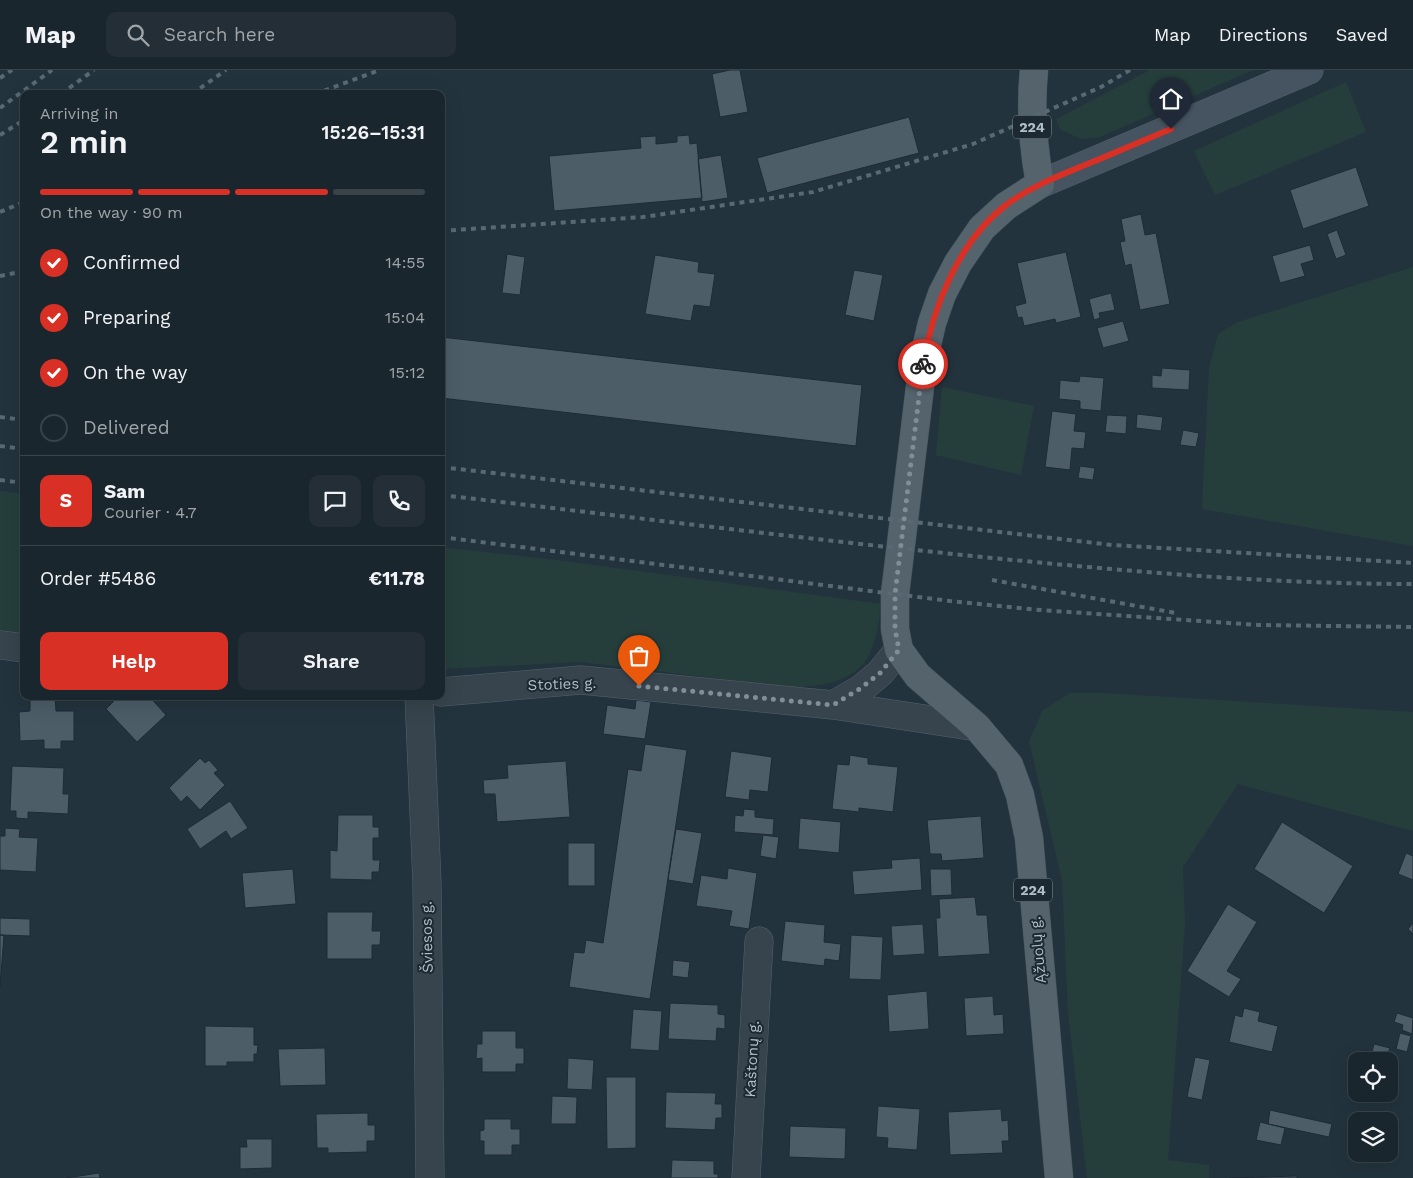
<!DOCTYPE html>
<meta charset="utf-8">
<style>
:root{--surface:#1a262e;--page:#232e36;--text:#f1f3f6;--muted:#9fa5aa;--line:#38434a;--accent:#d93025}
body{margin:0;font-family:"Work Sans",sans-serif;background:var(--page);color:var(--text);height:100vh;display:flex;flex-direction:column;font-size:19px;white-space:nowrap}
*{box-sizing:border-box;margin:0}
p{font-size:16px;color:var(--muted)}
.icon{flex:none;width:28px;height:28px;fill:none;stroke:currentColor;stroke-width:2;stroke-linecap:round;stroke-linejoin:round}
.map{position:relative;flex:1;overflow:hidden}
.sheet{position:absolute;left:20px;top:20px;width:425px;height:610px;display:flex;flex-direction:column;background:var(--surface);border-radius:10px;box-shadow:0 5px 20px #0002,0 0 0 1px var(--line)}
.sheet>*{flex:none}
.controls{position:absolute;left:1348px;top:982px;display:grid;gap:10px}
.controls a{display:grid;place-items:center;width:50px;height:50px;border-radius:10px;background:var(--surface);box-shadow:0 5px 20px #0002,0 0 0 1px var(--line);font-size:25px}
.pin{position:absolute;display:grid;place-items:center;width:42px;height:42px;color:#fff;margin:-51px -21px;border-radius:50% 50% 50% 0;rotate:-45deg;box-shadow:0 0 5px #0007}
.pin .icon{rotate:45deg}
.courier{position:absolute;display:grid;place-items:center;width:50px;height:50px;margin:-25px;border:4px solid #d93025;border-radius:50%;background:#fff;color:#222;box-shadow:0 1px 6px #0007}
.overview em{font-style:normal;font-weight:600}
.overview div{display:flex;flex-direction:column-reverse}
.overview{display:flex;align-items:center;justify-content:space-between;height:85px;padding:0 20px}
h1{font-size:32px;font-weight:600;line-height:38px}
.bar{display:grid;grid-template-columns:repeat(4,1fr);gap:8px 5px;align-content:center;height:60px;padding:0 20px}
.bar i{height:6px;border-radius:4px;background:var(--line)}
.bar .current{background:var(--accent)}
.bar p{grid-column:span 4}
.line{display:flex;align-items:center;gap:12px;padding:0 20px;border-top:1px solid var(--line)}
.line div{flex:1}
.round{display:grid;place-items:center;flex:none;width:52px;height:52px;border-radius:10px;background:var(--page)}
ol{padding:0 20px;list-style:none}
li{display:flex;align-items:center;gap:15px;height:55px}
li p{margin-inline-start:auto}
li .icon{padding:5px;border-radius:50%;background:var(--accent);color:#fff;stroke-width:4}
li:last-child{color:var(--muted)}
li i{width:28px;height:28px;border:2px solid var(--line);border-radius:50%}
.action{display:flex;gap:10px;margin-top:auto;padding:10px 20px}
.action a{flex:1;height:58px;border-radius:10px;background:var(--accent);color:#fff;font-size:20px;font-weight:600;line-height:58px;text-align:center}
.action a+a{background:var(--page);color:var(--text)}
header{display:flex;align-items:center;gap:30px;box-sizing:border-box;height:70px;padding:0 25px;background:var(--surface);border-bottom:1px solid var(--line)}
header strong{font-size:24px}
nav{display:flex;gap:28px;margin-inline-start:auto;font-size:18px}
.search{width:350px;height:45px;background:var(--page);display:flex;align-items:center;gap:12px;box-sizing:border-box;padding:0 18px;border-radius:10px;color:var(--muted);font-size:19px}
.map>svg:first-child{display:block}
.green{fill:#253e3c}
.building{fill:#4c5d68;stroke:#1e2b34}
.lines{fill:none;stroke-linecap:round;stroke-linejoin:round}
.street-casing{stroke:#55626b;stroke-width:29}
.secondary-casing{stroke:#55626b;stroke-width:29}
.primary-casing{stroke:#435059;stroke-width:29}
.street{stroke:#37444d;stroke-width:28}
.secondary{stroke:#455460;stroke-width:28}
.primary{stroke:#55636d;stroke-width:28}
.rail{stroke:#596974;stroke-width:4;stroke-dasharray:5 5;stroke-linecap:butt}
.done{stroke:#818e97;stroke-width:5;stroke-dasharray:0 9}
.route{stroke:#d93025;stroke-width:6}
.labels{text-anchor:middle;stroke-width:4;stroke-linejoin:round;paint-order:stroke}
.shield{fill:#1c2932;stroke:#86929b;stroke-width:1}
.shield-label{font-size:14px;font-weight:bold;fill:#b3bfc8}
.street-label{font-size:15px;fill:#b3bfc8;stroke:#1c2932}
</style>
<header>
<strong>Map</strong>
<div class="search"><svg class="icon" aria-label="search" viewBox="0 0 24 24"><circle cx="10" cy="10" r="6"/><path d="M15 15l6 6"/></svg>Search here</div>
<nav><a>Map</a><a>Directions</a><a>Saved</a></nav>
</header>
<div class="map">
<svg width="1413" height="1108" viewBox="0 0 1413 1108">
<rect width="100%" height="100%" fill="#23333d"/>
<!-- green -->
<path class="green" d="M1150,0h103l-153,67 -19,2 -21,-10 -4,-10z
M1346,12l20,50 -151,63 -21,-44z
M1413,197v279l-211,-37 7,-141 9,-34 20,-12z
M942,317l92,19 -13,69 -85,-20z
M0,421l24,3v139l-24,-2z
M441,477l124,14 316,43c-2,17 -4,33 -11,49 -13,30 -53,34 -81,34l-209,-25 -139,7z
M1070,623h34l309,19v119l-175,-47 -55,83 2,57 -17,236 41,5v13h-122l-19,-166 -6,-132 -33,-139 14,-31z"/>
<!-- building -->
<path class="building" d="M730,0h10l8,42 -28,5 -8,-43z
M909,47l10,36 -152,40 -10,-35z
M689,65l1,9 7,-1 5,55 -148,13 -5,-55 92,-8 -1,-11 16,-1v8l21,-2v-6z
M721,85l7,43 -26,4 -4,-43z
M1356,97l13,39 -66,23 -13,-39z
M1141,144l4,21 11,-2 14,71 -30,6 -9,-46 -6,2 -5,-24 5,-1 -4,-22z
M1337,160l9,25 -10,4 -9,-25z
M1310,175l4,15 -13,4 4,12 -25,7 -8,-27z
M1066,182l15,65 -25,6 -1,-4 -31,7 -2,-9 -4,1 -3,-12 11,-3 -9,-40z
M507,184l18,3 -5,38 -18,-2z
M655,185l44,7 -1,10 17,2 -5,33 -16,-2 -3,16 -46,-7z
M854,200l29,5 -9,46 -29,-6z
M1111,223l4,17 -16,3 1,5 -6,2 -5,-21z
M1123,251l6,20 -26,7 -6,-20z
M441,267l421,48 -6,61 -415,-48z
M1162,298l28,2 -1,20 -37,-2v-13l9,1z
M1080,306l24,2 -3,33 -21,-2v-8l-21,-2 1,-19 19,2z
M1052,341l24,3 -2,17 12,1 -2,17 -12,-1 -2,22 -25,-3z
M1137,344l26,3 -2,14 -25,-3z
M1107,345l20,1 -1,18 -21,-2z
M1183,360l16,3 -3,14 -16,-2z
M1080,396l15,2 -2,12 -15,-2z
M30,626h25l1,15h18v30h-13v8h-17v-9l-24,1 -1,-29 11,-1z
M119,626h30l17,19 -29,27 -31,-33z
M636,630l15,2 -6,37 -42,-5 4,-29 28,4z
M645,674l42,6 -37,249 -81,-12 5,-35 10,1 2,-13 17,3 25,-174 13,2z
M731,681l41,6 -4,35 -18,-2 -1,10 -24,-3z
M850,685l18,3v6l30,3 -5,45 -34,-4v4l-27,-3 5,-45 12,1z
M200,688l5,5 4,-3 9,10 -4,3 11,12 -25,25 -13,-14 -6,6 -12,-14z
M566,691l4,56 -73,5 -2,-28h-11l-1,-14 25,-2 -1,-13z
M12,696l52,2 -1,26h6l-1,20 -40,-2v7l-12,-1v-7h-6z
M230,731l18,27 -17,11 -5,-8 -26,18 -13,-20z
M744,739l11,1v7l19,2 -1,16 -39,-3 1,-17 8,1z
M338,745h35v12h6v11h-6v22h7l-1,12h-7v8l-42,-1v-29l7,1z
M981,746l3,42 -42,3 -1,-7h-11l-3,-34z
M800,748l41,4 -2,31 -41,-4z
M1282,752l71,44 -29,47 -70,-44z
M5,758l15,1 -1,8 19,1 -2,34 -36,-2v-34h5z
M676,759l26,4 -9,51 -25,-4z
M763,765l16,2 -3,22 -16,-3z
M568,773h27v43h-27z
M1406,783l7,3v24l-15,-6z
M920,788l2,32 -68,5 -2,-24 40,-3 -1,-8z
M728,798l29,5 -8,56 -20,-3 3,-15 -36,-5 5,-31 26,4z
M293,799l3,35 -51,4 -3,-35z
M930,799h21l1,26 -21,1z
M975,827l2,18h10l3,39 -52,3 -2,-39h4l-1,-19z
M1228,834l29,18 -30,49 14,8 -12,18 -42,-26z
M327,842h46l-1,19h9l-1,14h-8v14h-45z
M0,848l30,1v17l-30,-1z
M785,851l40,4 -1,17 17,2 -2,17 -14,-2 -1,7 -43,-5z
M1413,853v11l-5,-5z
M923,854l2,30 -32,2 -2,-30z
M0,865h4l-4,52z
M851,865l32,2 -2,43 -32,-1z
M673,890l17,2 -2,16 -16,-2z
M927,921l2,38 -40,3 -2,-37z
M993,926l1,19 9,-1 1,20 -38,2 -2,-38z
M670,933l48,2v9l7,1v14l-8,-1 -1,13 -48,-2z
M1244,938l16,4 -2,9 20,5 -6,26 -43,-10 6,-27 7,2z
M633,939l29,2 -3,40 -29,-2z
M1397,943l16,5 -1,16 -10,-4 1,-5 -9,-3z
M205,956l49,1v18h4l-1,9h-3v8h-27v4h-22z
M482,961h34v17h8v16h-8v8h-34v-14l-6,1 1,-15h5z
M1400,963l11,3 -4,16 -11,-3z
M1374,974l16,4 -2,5 4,1 -3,13v-6h-29l3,-11 9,2z
M325,978l1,37 -46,1 -2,-37z
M1195,987l15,3 -8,40 -15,-3z
M568,988l26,2 -2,30 -25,-1z
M606,1007h30v71l-29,1z
M666,1022l50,1 -1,11h7v14h-6l-1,12 -50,-2z
M552,1026l25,1 -1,27h-25z
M878,1036l42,3 -3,41 -30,-2 1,-10 -12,-1z
M1001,1039l1,12 6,-1 1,21h-7l1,12 -53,2 -2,-43z
M1270,1040l62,14 -3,13 -61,-13z
M368,1043v12h7v16h-8v11l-39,1v-5h-11l-1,-34z
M484,1049h27v10h9v16h-8v10h-28v-14h-4v-10l4,-1z
M1260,1052l25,6 -4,17 -25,-5z
M790,1056l56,2 -1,31 -56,-2z
M246,1069h26v29l-32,1v-22h7z
M672,1090l42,1v13h4v4h-47z
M99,1103l1,5h-34z
M1297,1106v2h-68z"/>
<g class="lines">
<defs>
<path id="street" d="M0,575l24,3
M441,622l140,-12 252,25 28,-16 19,-16 19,-23
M419,626l8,187 3,295
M833,635l144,22
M746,1108l13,-237"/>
<path id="secondary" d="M1040,114l269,-114"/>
<path id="primary" d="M1034,0c-4,39 -1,76 6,114l-34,22 -24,22 -24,35 -16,31 -10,29 -9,39 -28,232v35l4,21 19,26 59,51 32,38 11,30 9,43 30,340"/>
</defs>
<!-- street casing -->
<use href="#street" class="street-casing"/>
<!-- secondary casing -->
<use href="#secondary" class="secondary-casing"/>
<!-- primary casing -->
<use href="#primary" class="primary-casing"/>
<!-- street -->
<use href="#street" class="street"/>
<!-- secondary -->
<use href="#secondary" class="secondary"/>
<!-- primary -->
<use href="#primary" class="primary"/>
<!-- rail -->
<path class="rail" d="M0,8l12,-8
M61,24l33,-24
M192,24l34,-24
M315,24l65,-24
M0,38l52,-38
M0,65l24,-15
M0,142l24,-10
M441,161l202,-14 170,-25 160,-48 128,-57 29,-17
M0,206l24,-5
M0,347l24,3
M0,376l24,3
M441,397l671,78 301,18
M0,410l24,3
M441,425c174,20 348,42 522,60 150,15 299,29 450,29
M441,467l509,64 90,9 218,15 155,2
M992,510l184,33"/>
</g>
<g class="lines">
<!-- done -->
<path class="done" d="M639,616l194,19 28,-17 19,-15 19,-23 -4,-21v-35l28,-230"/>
<!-- route -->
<path class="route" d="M923,294c10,-57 35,-122 83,-159 25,-19 55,-30 84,-42 27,-11 54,-23 81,-34"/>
</g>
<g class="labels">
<!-- shield labels -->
<g class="shield">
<rect x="1013" y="45.5" width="38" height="23" rx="4"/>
<rect x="1014" y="808.5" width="38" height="23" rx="4"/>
</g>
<g class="shield-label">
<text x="1032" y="62">224</text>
<text x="1033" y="825">224</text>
</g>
<!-- street labels -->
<g class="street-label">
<text transform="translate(562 614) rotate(-2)" y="5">Stoties g.</text>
<text transform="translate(427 867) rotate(-91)" y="5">Šviesos g.</text>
<text transform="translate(1038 880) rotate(-95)" y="5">Ąžuolų g.</text>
<text transform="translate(752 989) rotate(-87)" y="5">Kaštonų g.</text>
</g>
</g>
</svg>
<div class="controls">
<a><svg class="icon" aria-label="locate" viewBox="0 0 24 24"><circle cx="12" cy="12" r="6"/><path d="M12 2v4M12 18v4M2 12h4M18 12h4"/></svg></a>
<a><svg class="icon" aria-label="layers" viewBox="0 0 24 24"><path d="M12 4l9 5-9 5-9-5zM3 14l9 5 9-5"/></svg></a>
</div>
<div class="pin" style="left:639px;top:616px;background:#ea580c"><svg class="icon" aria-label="bag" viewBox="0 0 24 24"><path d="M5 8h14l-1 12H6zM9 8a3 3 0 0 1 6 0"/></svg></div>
<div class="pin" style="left:1171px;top:59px;background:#1f2937"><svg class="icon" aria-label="home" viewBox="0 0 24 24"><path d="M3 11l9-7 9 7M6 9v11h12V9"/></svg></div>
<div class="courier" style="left:923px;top:294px"><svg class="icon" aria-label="bike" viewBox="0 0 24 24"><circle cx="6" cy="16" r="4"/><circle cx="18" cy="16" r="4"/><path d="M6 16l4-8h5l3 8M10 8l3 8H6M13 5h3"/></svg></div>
<section class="sheet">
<div class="overview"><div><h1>2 min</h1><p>Arriving in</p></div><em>15:26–15:31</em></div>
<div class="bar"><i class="current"></i><i class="current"></i><i class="current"></i><i></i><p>On the way · 90 m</p></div>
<ol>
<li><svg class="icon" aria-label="check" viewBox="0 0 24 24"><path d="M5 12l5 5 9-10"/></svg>Confirmed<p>14:55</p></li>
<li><svg class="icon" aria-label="check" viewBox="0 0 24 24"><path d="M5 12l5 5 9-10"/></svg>Preparing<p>15:04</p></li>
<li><svg class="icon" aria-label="check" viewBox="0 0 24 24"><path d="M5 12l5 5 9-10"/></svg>On the way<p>15:12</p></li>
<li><i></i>Delivered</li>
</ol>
<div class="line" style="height:90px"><b class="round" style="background:var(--accent);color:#fff">S</b><div><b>Sam</b><p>Courier · 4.7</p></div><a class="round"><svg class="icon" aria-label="chat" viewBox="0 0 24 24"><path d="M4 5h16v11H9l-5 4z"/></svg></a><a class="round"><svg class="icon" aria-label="phone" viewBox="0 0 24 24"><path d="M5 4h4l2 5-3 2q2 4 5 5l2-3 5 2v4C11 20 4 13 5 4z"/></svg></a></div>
<div class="line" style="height:65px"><div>Order #5486</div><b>€11.78</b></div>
<div class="action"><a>Help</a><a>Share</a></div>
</section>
</div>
